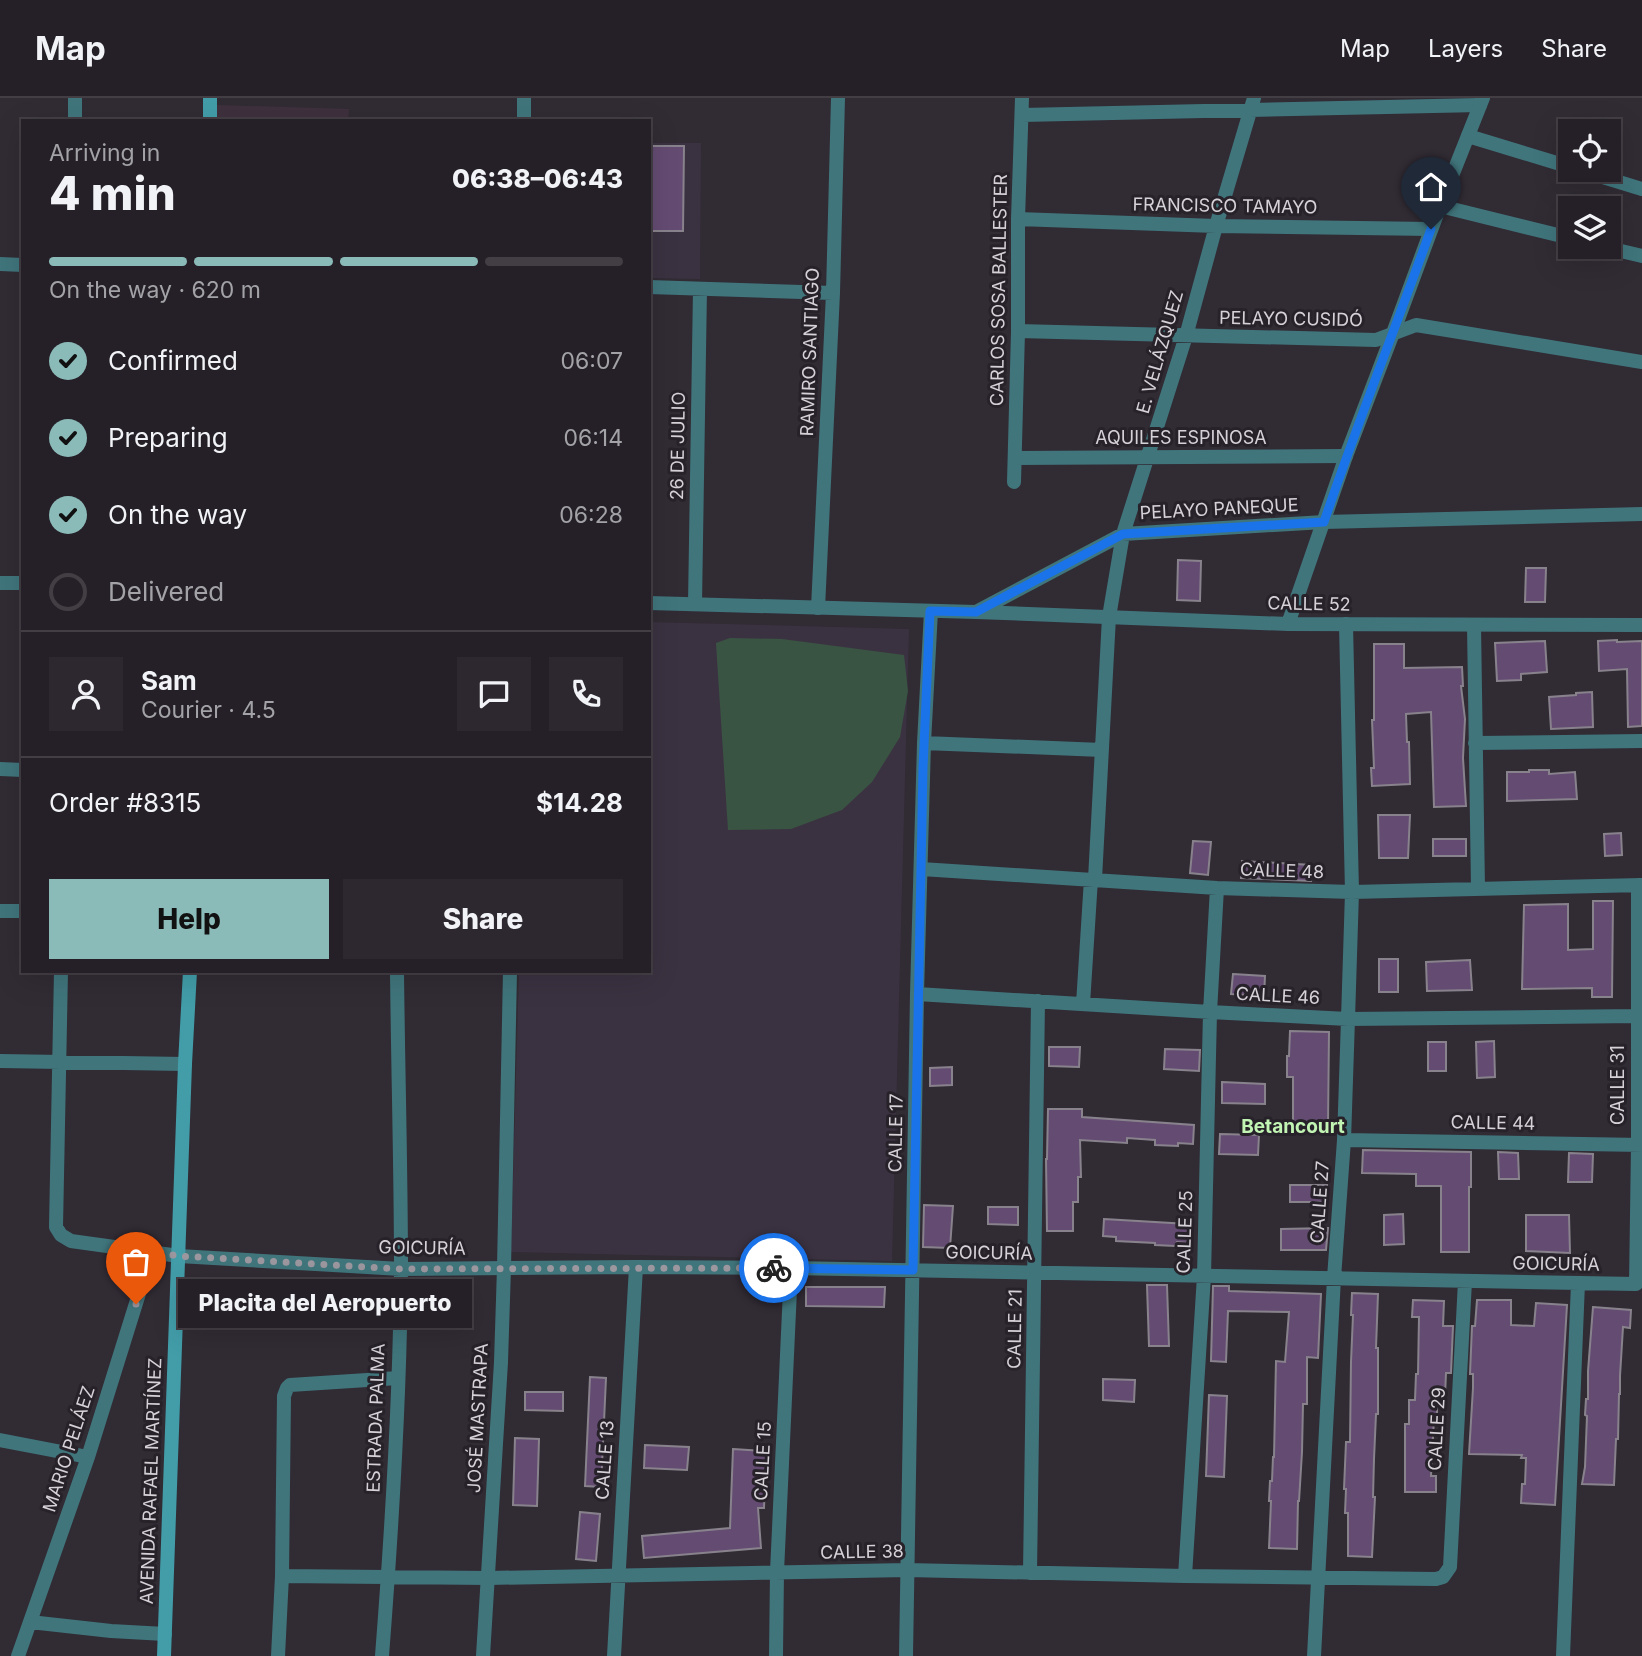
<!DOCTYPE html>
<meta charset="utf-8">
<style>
:root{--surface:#252027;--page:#2d282f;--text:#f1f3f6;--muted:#a3a3a7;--line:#423e44;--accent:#8bbbb9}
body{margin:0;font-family:Inter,sans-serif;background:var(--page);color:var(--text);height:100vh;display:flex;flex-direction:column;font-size:26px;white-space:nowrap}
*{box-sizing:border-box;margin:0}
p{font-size:23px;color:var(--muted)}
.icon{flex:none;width:38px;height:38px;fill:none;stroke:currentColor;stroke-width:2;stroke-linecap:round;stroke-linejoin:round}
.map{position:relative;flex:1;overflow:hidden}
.panel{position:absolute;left:21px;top:21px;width:630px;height:854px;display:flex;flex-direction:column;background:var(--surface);border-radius:0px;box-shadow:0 7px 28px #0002,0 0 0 2px var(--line)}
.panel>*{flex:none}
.buttons{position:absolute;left:1558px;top:21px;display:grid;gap:14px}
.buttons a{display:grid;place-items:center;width:63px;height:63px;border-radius:0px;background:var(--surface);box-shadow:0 7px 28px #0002,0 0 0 2px var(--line);font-size:35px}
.pin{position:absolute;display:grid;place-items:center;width:60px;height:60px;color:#fff;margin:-72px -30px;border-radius:50% 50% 50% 0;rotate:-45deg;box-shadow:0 0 7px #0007}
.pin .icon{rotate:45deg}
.courier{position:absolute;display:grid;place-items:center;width:70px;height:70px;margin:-35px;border:5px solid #1a73e8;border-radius:50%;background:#fff;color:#222;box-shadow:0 2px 9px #0007}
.bubble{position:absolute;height:49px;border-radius:0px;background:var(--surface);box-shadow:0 7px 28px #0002,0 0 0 2px var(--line);font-size:23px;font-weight:800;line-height:49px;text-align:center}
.head em{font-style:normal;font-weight:800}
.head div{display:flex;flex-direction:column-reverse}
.head{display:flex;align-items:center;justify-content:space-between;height:119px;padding:0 28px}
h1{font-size:46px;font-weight:800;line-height:52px}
.bar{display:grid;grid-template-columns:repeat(4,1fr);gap:10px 7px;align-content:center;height:84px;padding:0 28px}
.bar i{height:9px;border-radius:5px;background:var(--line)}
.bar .active{background:var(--accent)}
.bar p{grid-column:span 4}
.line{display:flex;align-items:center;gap:18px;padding:0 28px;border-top:2px solid var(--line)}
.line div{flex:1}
.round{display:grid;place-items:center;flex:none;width:74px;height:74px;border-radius:0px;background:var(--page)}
ol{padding:0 28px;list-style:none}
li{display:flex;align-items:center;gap:21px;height:77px}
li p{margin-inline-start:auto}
li .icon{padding:7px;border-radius:50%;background:var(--accent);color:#111;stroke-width:4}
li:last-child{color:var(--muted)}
li i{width:38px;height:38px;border:4px solid var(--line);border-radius:50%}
.primary-button{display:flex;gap:14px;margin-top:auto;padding:14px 28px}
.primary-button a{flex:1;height:80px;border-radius:0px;background:var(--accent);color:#111;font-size:28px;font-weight:800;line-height:80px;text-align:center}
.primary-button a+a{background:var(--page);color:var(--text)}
header{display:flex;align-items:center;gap:42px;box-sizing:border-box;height:98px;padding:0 35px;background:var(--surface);border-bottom:2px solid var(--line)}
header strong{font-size:33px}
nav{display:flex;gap:38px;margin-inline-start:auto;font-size:24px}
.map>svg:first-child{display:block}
.built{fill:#3b3241}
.medical{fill:#3e303d}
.green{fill:#3a5443}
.building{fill:#644b72;stroke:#88828c;stroke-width:2}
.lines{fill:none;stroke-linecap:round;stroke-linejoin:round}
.minor{stroke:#40757c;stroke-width:14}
.tertiary{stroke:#40757c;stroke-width:14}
.secondary{stroke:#429da9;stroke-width:14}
.done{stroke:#9c979e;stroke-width:7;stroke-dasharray:0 12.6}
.route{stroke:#1a73e8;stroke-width:9}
.labels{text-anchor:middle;stroke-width:6;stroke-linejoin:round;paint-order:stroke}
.street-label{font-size:18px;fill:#d5d1d7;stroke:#27222a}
.neighbourhood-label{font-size:19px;font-weight:bold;fill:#c2f5b4;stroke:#27222a}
</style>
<header>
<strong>Map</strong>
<nav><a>Map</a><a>Layers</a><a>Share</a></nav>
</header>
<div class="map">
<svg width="1642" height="1558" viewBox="0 0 1642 1558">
<rect width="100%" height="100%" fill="#312b34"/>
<!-- built -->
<path class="built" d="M649,45h52l-1,136 -51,-1z
M649,524l260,7 -17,632 -381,-9 8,-281h130z"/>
<!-- medical -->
<path class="medical" d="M217,7l132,4 -1,12h-131z"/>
<!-- green -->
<path class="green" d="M730,540l52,1 122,16 4,36 -8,46 -28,45 -30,28 -51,19 -63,1 -12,-187z"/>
<!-- building -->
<path class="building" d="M650,48h34l-1,85h-34z
M1178,462l23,1 -1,40 -23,-1z
M1526,470h20l-1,34h-20z
M1617,542v2l25,-1v85l-14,1 -1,-58 -28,2 -1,-30z
M1545,543l2,31 -26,2v6l-24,1 -2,-38z
M1374,546h30v24l58,-1 1,19h-2l4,33 -2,39 3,48 -32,1 -3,-95 -25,2 1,28h2l1,42 -38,2 -1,-18h3l-2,-48h2z
M1592,594l1,35 -42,2 -2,-32 27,-2v-2z
M1529,672h20v4l26,-2 2,27 -70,2v-29h22z
M1378,717h32l-2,43h-29z
M1621,735l1,22 -17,1 -1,-22z
M1433,741h33v17h-33z
M1193,743l18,1 -3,33 -18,-2z
M1242,763l70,4 -1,16 -70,-3z
M1593,803h20l-1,96h-20v-9l-70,1 2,-84 44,-1v46l25,-1z
M1379,861h19v33h-19z
M1470,862l2,30 -45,1 -1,-29z
M1233,876l32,2 -1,20 -33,-2z
M1290,933l39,1 -1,94h-35v-49h-6v-21h2z
M1494,943l1,36 -18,1 -1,-36z
M1428,944h18v29h-18z
M1049,949h31l-1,20 -30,-1z
M1165,951l35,1 -1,21 -35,-2z
M952,969v18l-22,1v-18z
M1222,984l43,2v20l-43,-1z
M1048,1011h34v8l112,8 -1,19 -15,-1v3l-23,-1v-5l-28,-2v5l-47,-3 1,37h-3v25h-5v29h-26l-1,-72h1z
M1220,1036l39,1 -1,20 -39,-1z
M1363,1052l108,2v35h-2v65h-28v-66h-25v-12l-54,-1z
M1498,1054l20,1 1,26h-20z
M1569,1055l24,1 -1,28h-24z
M1290,1087h37v17h-37z
M924,1107l29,1 -3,42 -27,-1z
M988,1109h30v18l-30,-1z
M1403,1116l1,30 -20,1v-30z
M1526,1117h43l1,38 -44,-2z
M1104,1121l84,5 -1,19 -10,-1 -2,4 -20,-1v-2l-39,-2v-4l-13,-1z
M1328,1130l-2,22h-45v-21z
M1147,1187h20l2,61h-20z
M1213,1188h16v5l92,3 -3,64 -11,-1v47h-4l-1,48 -3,49h-1l-1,48 -28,-1 2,-47h-2l1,-20h2l1,-24h1l2,-96 9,1 4,-50 -61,-1 -2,51 -15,-1z
M806,1189h79l-1,20 -78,-1z
M1352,1195l26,1 -2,54h2v66h-2l-2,45 -1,38h2l-3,60 -24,-1v-43h-3l1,-24h-2l2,-47h4l1,-80 2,-47h-2z
M1413,1202l31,1 -1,25h10l-2,47h-5l-1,23h-8v22h-3l-3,58h5v16h-31v-68h4v-24h6l1,-26h2l1,-57h-7z
M1477,1202h34v25l23,1 2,-23 31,2 -12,200 -34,-2 1,-19h3l1,-26h-5l1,-3 -53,-1 4,-66v-14h-3l2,-48h3z
M1593,1209l38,3 -1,18 -7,-1 -3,49v18h-1l-1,45h-2l-2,46 -32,-1 3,-17 2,-51 -2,-1 1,-16h2v-28z
M590,1279l16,1 -5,109 -16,-1z
M1103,1281l32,1 -1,22 -31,-2z
M525,1294h38v19l-38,-1z
M1209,1297l18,1 -3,81 -18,-1z
M515,1340l24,1 -2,67 -24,-1z
M645,1347l44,2 -2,23 -43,-2z
M733,1351l33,2 -2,57h-6l3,40 -117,10 -2,-22 88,-8z
M580,1414l20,2 -4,47 -20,-2z"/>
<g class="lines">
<!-- minor -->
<path class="minor" d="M1022,17l458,-10
M75,23v-23
M1468,38l102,31
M1580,72l62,19
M1440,108l130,32
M1018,121l198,7 215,3
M1604,149l38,9
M0,166l23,1
M649,189l184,6
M1018,233l358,9 40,-15 226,37
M1015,360l331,-2
M1014,384l4,-151v-112l4,-121
M0,485h23
M695,506l5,-315
M818,510l15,-315 5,-195
M976,514l147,-78 201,-12 318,-8
M1474,527l4,263
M924,645l178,7
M1475,645l167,-2
M0,671l23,1
M921,771l296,19 135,4 290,-7
M1095,781l14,-262 14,-83 63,-198 30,-110 38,-128
M0,813h23
M61,873l-5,256 5,8 10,6 108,15 222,13 235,-2 155,1 845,16 2,-139v-260
M917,896l293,18 138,7 289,-3
M1083,906l8,-125
M0,963l185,3
M1344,1042l298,5
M0,1342l88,17
M1030,1475l8,-572
M282,1478l207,2 418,-8 278,6 251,3 7,-2 7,-10 15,-286
M1185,1478l19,-300 6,-264 7,-124
M30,1524l81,9 54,3
M18,1558l70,-199 64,-205
M278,1558l4,-80 2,-180 3,-8 3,-3 108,-7
M382,1558c10,-129 18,-258 19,-387 0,-99 -3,-199 -4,-298
M614,1558l22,-389
M776,1558l1,-84 14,-304
M906,1558l11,-662 7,-251 7,-132
M1314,1558l20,-378 10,-138 4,-121 4,-127 -6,-268
M1563,1558l15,-373"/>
<!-- tertiary -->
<path class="tertiary" d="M524,23v-23
M649,505l327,9 312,12 354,1
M1288,526l58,-168 47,-123 47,-127 43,-108
M483,1558l18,-294 3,-94 6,-297"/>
<!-- secondary -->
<path class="secondary" d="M210,23v-23
M164,1558l21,-592 5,-93"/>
</g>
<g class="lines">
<!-- done -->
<path class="done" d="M136,1206l16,-52 27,4 222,13 373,-1"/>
<!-- route -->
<path class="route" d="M774,1170l139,2 10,-502 7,-157 46,1 147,-78 201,-12c33,-98 72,-195 107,-293"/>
</g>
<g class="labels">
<!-- street labels -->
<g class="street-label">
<text transform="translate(1225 108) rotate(1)" y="6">FRANCISCO TAMAYO</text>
<text transform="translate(999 192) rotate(-89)" y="6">CARLOS SOSA BALLESTER</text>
<text transform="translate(1291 221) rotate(1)" y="6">PELAYO CUSIDÓ</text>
<text transform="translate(810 254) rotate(-88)" y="6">RAMIRO SANTIAGO</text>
<text transform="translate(1160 254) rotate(-74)" y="6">E. VELÁZQUEZ</text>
<text x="1181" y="346">AQUILES ESPINOSA</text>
<text transform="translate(678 348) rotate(-89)" y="6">26 DE JULIO</text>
<text transform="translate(1219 411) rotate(-3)" y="6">PELAYO PANEQUE</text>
<text transform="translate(1309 506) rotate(1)" y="6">CALLE 52</text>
<text transform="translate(1282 773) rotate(2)" y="6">CALLE 48</text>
<text transform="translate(1278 898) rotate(3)" y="6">CALLE 46</text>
<text transform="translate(1618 987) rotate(-90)" y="6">CALLE 31</text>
<text transform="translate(1493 1025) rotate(1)" y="6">CALLE 44</text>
<text transform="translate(896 1035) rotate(-89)" y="6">CALLE 17</text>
<text transform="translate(1320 1104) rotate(-86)" y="6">CALLE 27</text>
<text transform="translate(1185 1134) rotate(-88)" y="6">CALLE 25</text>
<text transform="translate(422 1150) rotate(1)" y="6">GOICURÍA</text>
<text transform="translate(989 1155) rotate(1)" y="6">GOICURÍA</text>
<text transform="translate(1556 1166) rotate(1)" y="6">GOICURÍA</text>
<text transform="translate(1015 1231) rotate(-89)" y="6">CALLE 21</text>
<text transform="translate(376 1320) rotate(-88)" y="6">ESTRADA PALMA</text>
<text transform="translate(478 1320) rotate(-87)" y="6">JOSÉ MASTRAPA</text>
<text transform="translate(1437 1331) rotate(-87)" y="6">CALLE 29</text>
<text transform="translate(69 1351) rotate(-72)" y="6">MARIO PELÁEZ</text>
<text transform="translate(605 1362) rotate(-86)" y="6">CALLE 13</text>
<text transform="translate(763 1363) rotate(-87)" y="6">CALLE 15</text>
<text transform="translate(151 1383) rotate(-88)" y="6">AVENIDA RAFAEL MARTÍNEZ</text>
<text transform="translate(862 1454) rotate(-1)" y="6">CALLE 38</text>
</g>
<!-- neighbourhood labels -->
<g class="neighbourhood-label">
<text x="1293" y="1035">Betancourt</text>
</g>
</g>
</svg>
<div class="buttons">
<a><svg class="icon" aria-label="locate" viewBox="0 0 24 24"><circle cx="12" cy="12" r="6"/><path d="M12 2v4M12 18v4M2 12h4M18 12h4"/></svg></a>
<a><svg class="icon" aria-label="layers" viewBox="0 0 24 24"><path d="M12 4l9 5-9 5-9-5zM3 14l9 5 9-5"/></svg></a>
</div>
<div class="pin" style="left:136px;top:1206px;background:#ea580c"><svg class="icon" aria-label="bag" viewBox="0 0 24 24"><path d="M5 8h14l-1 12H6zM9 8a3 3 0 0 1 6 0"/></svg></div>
<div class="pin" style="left:1431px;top:131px;background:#1f2937"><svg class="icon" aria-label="home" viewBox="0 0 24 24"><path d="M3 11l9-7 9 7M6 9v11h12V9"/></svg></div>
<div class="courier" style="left:774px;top:1170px"><svg class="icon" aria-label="bike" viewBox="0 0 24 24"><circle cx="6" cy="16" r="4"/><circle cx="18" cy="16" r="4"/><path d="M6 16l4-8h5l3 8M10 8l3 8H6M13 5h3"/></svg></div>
<div class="bubble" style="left:178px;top:1181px;width:294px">Placita del Aeropuerto</div>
<section class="panel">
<div class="head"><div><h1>4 min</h1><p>Arriving in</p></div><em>06:38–06:43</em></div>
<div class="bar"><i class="active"></i><i class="active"></i><i class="active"></i><i></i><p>On the way · 620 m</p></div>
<ol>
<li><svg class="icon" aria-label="check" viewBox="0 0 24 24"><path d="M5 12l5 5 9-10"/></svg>Confirmed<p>06:07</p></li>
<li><svg class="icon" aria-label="check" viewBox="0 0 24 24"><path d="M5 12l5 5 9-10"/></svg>Preparing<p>06:14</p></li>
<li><svg class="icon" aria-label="check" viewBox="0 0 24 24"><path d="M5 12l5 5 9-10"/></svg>On the way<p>06:28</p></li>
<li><i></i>Delivered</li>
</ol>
<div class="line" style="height:126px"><a class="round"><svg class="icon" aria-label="person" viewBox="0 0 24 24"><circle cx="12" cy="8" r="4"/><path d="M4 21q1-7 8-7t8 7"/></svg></a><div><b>Sam</b><p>Courier · 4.5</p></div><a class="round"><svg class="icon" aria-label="chat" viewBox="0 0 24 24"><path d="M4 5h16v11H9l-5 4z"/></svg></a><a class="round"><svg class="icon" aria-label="phone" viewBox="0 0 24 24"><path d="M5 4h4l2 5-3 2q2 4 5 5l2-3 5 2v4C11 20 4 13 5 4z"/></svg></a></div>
<div class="line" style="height:91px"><div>Order #8315</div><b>$14.28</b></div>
<div class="primary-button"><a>Help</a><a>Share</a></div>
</section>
</div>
